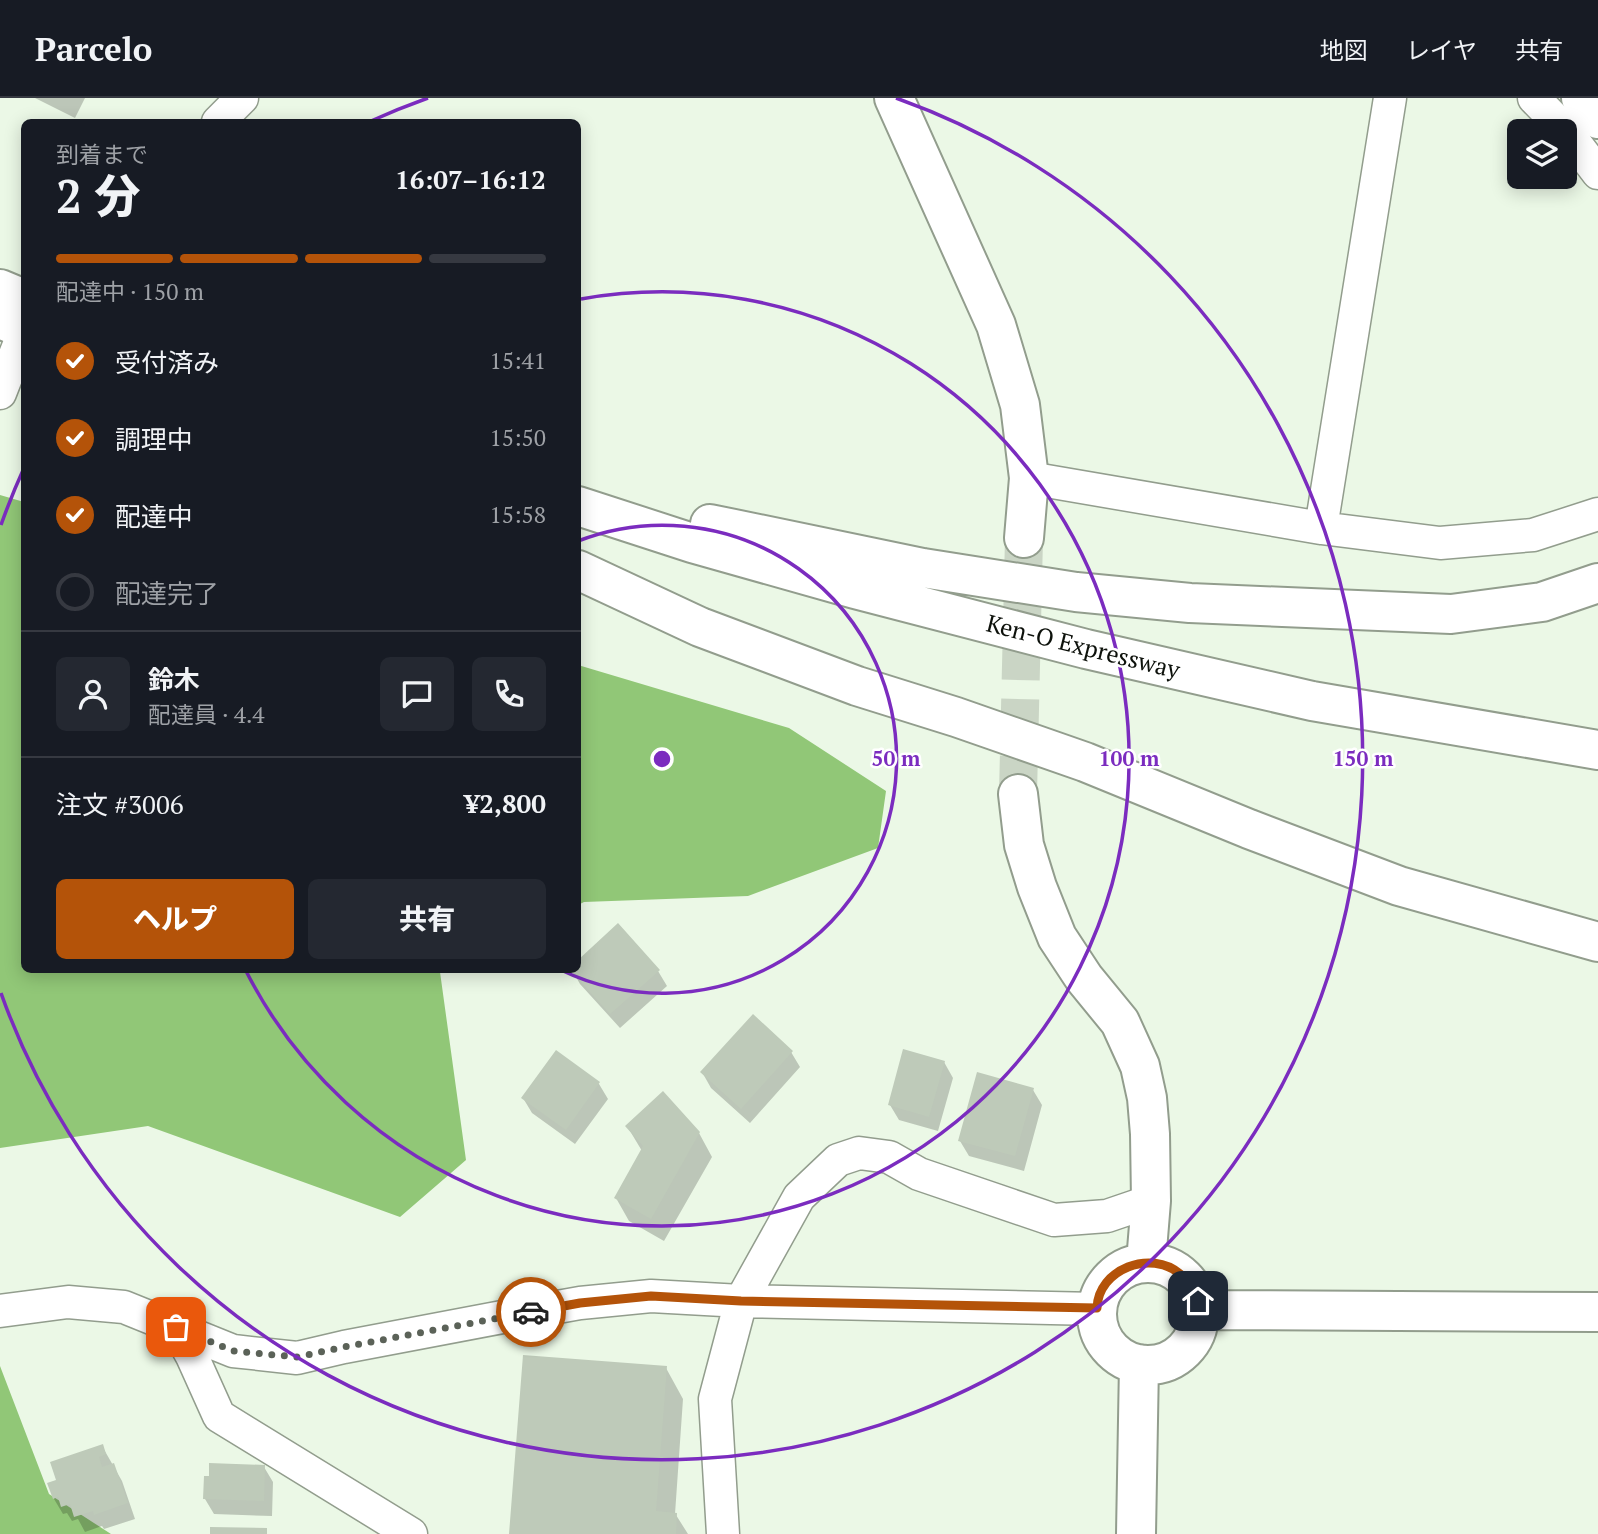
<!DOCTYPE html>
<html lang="ja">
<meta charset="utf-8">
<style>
:root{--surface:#171b24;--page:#242831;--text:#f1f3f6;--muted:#9ea1a6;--line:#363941;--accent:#b45309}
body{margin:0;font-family:"PT Serif","Noto Sans JP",serif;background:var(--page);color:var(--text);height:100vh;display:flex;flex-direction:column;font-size:26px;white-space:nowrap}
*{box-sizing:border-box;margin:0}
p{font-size:23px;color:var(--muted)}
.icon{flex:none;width:38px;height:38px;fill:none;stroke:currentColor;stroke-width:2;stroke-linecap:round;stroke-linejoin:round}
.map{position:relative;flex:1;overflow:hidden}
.details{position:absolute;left:21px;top:21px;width:560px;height:854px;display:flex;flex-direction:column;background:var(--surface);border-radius:10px;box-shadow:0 4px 18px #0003}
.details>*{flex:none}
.tools{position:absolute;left:1507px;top:21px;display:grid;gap:14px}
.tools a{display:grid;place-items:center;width:70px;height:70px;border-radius:10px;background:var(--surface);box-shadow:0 4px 18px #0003;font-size:35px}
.pin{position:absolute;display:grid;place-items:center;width:60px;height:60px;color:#fff;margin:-30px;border-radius:14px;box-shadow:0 4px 10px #0006}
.courier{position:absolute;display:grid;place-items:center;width:70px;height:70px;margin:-35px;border:5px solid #b45309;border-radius:50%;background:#fff;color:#222;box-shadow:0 2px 9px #0007}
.head em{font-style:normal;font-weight:800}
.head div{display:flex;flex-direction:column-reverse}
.head{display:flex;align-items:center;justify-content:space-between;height:119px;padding:0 35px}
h1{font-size:46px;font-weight:800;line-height:52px}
.bar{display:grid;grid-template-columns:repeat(4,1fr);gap:10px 7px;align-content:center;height:84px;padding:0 35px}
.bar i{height:9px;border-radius:5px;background:var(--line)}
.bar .on{background:var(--accent)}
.bar p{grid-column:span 4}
.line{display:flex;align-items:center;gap:18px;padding:0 35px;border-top:2px solid var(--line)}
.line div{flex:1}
.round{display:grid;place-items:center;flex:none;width:74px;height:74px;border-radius:10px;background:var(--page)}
ol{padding:0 35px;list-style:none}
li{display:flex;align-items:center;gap:21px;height:77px}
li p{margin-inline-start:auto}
li .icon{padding:7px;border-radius:50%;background:var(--accent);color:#fff;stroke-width:4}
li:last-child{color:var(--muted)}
li i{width:38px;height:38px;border:4px solid var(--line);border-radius:50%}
.cta{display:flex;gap:14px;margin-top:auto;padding:14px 35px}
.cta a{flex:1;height:80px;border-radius:10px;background:var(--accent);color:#fff;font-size:28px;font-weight:800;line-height:80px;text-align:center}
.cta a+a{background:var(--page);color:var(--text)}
header{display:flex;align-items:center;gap:42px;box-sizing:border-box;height:98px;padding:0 35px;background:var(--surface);border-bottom:2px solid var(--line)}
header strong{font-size:33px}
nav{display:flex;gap:38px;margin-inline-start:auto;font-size:24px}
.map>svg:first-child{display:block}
.forest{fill:#91c777}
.shadow{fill:#0003}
.building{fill:#becab9}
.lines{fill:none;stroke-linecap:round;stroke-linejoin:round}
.tertiary-tunnel{stroke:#cad5c5;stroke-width:38;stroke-dasharray:38 19;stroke-linecap:butt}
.minor-casing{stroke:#929d8d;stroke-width:35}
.tertiary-casing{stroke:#929d8d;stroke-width:42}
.motorway-casing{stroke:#929d8d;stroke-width:42}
.minor{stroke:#fff;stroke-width:32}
.tertiary{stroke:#fff;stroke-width:38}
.motorway{stroke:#fff;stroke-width:38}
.done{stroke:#5b6258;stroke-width:7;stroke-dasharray:0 12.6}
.route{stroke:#b45309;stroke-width:9}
.ring{fill:none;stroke:#7b2cbf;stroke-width:3.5}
.labels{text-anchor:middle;stroke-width:5;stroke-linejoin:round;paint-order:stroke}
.street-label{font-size:24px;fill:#0d110b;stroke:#fff}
.centre{fill:#7b2cbf;stroke:#fff;stroke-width:3.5}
.ring-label{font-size:21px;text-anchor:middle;font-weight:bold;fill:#7b2cbf;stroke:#fff;stroke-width:5;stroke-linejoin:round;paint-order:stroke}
</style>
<header>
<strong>Parcelo</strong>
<nav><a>地図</a><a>レイヤ</a><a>共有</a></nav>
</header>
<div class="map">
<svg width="1598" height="1436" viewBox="0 0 1598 1436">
<rect width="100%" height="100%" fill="#ebf8e6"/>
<!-- forest -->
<path class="forest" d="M0,397l24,7v468h422l-6,2 26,188 -66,57 -252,-91 -148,22z
M578,567l211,63 97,63 -8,57 -130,48 -164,6 -6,3z
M0,1268l49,128 62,40h-111z"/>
<!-- shadow -->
<path class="shadow" d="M35,0h50l-10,20z
M618,828l40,45 9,15 -47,42 -40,-44 -8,-14h6v-8z
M556,954l43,32 9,15 -33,45 -43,-31 -9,-15z
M791,954l9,15 -50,56 -39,-35 -9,-16z
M944,964l9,16 -15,53 -39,-11 -9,-15z
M1033,992l9,15 -18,66 -55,-15 -9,-15z
M627,1028l72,7 13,24 -48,84 -35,-20 -13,-23 26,-47z
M666,1270l17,31 -8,115 1,1 12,19h-177z
M102,1348l20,35 13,38 -31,10 -2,-3 -17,6 -7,-13 -6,2 -5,-8 -4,1 -9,-15 -5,-15 9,-3z
M264,1369l9,15 -1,34 -58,-2 -9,-15 6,-22z"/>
<!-- building -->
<path class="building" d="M618,825l42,47 -50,44 -40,-44h8v-10z
M753,916l40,37 -52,58 -41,-37z
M903,951l42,12 -16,56 -41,-12z
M556,952l44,32 -34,48 -45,-32z
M977,974l57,16 -19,68 -57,-15z
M663,993l37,41 -49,87 -37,-21 29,-52 -18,-20z
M523,1257l144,11 -11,145 21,2 -1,21h-167z
M103,1346l3,10 -7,3 3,10 12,-4 14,40 -34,12 -1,-4 -19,6 -4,-13 -9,3 -3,-10 -5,2 -6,-16 9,-3 -6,-18z
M209,1365l56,2 -1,36 -61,-2 1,-23h5z
M210,1429l57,1v6h-57z"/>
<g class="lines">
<!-- tertiary-tunnel -->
<path class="tertiary-tunnel" d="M1018,696l6,-256"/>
<defs>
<path id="minor" d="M1534,0l32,33 32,42
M218,24l24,-24
M0,295l24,-61
M1029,380l292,50 119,15 93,-8 65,-21
M1321,430l69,-430
M0,1213l68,-9 56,5 109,44 64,7 47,-11 169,-32 67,-12 71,-7 90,5 356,8
M176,1229l16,29 27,60 192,118
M723,1436l-8,-135 26,-98 58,-104 39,-37 21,-7 30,4 30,17 135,46 53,-4 44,-15"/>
<path id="tertiary" d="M894,0l102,227 24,80 9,73 -5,60
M1018,696l6,51 13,42 20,50 27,41 36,44 20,44 7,32 3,36 1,67 -5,61
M1097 1216a51 51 0 1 1 102 0a51 51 0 1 1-102 0Z
M1198,1212l400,2
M1136,1436l3,-170"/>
<path id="motorway" d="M1581,0l17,21
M0,191l24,10
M0,221l24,10
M578,408l114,37 163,46 231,60 226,52 286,49
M710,426l213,44 153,24 114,11 261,11 91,-12 56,-19
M578,472l122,57 157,59 99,31 129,45 164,67 150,57 199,56"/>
</defs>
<!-- minor casing -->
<use href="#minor" class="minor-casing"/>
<!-- tertiary casing -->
<use href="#tertiary" class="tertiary-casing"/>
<!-- motorway casing -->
<use href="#motorway" class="motorway-casing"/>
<!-- minor -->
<use href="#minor" class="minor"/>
<!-- tertiary -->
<use href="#tertiary" class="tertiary"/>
<!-- motorway -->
<use href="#motorway" class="motorway"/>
</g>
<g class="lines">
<!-- done -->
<path class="done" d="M176,1229l57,24 64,6 47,-10 187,-35"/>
<!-- route -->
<path class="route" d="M531,1214l49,-9 71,-7 90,5 356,7c1,-39 54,-59 83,-34 9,8 13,17 18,27"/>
</g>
<!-- distance rings -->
<g class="ring">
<path d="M578 443A234 234 0 1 1 561 872"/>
<path d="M581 201A467 467 0 1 1 246 873"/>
<path d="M1 427A701 701 0 0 1 24 370M371 23A701 701 0 0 1 428 0M896 0A701 701 0 1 1 1 895"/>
</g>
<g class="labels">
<!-- street labels -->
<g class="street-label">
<text transform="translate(1083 549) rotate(14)" y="8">Ken-O Expressway</text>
</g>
</g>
<circle cx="662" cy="661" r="10" class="centre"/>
<g class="ring-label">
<text x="896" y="668">50 m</text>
<text x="1129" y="668">100 m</text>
<text x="1363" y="668">150 m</text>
</g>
</svg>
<div class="tools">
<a><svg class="icon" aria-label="layers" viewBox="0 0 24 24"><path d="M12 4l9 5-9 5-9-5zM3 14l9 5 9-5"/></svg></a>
</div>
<div class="pin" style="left:176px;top:1229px;background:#ea580c"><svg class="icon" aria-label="bag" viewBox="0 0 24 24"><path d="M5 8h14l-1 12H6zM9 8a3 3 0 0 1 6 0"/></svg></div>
<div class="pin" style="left:1198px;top:1203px;background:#1f2937"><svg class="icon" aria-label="home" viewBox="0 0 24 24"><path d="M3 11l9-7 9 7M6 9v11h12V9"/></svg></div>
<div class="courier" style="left:531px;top:1214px"><svg class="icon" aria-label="car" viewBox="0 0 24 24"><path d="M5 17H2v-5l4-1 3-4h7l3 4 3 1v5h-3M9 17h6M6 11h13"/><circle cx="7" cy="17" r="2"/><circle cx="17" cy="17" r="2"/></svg></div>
<section class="details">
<div class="head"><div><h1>2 分</h1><p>到着まで</p></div><em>16:07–16:12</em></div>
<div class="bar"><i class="on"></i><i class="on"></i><i class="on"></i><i></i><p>配達中 · 150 m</p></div>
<ol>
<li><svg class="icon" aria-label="check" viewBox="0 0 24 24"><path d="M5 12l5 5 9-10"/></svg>受付済み<p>15:41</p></li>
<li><svg class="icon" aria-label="check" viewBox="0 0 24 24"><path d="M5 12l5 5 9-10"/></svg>調理中<p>15:50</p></li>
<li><svg class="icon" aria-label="check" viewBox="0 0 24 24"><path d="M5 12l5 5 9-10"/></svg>配達中<p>15:58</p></li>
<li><i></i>配達完了</li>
</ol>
<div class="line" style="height:126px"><a class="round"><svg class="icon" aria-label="person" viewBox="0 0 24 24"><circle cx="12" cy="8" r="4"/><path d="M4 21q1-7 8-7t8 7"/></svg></a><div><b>鈴木</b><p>配達員 · 4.4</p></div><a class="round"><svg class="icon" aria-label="chat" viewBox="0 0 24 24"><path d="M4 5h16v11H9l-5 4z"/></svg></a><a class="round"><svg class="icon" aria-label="phone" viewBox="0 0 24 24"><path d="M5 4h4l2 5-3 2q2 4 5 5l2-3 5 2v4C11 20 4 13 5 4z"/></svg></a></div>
<div class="line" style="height:91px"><div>注文 #3006</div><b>¥2,800</b></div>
<div class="cta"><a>ヘルプ</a><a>共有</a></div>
</section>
</div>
